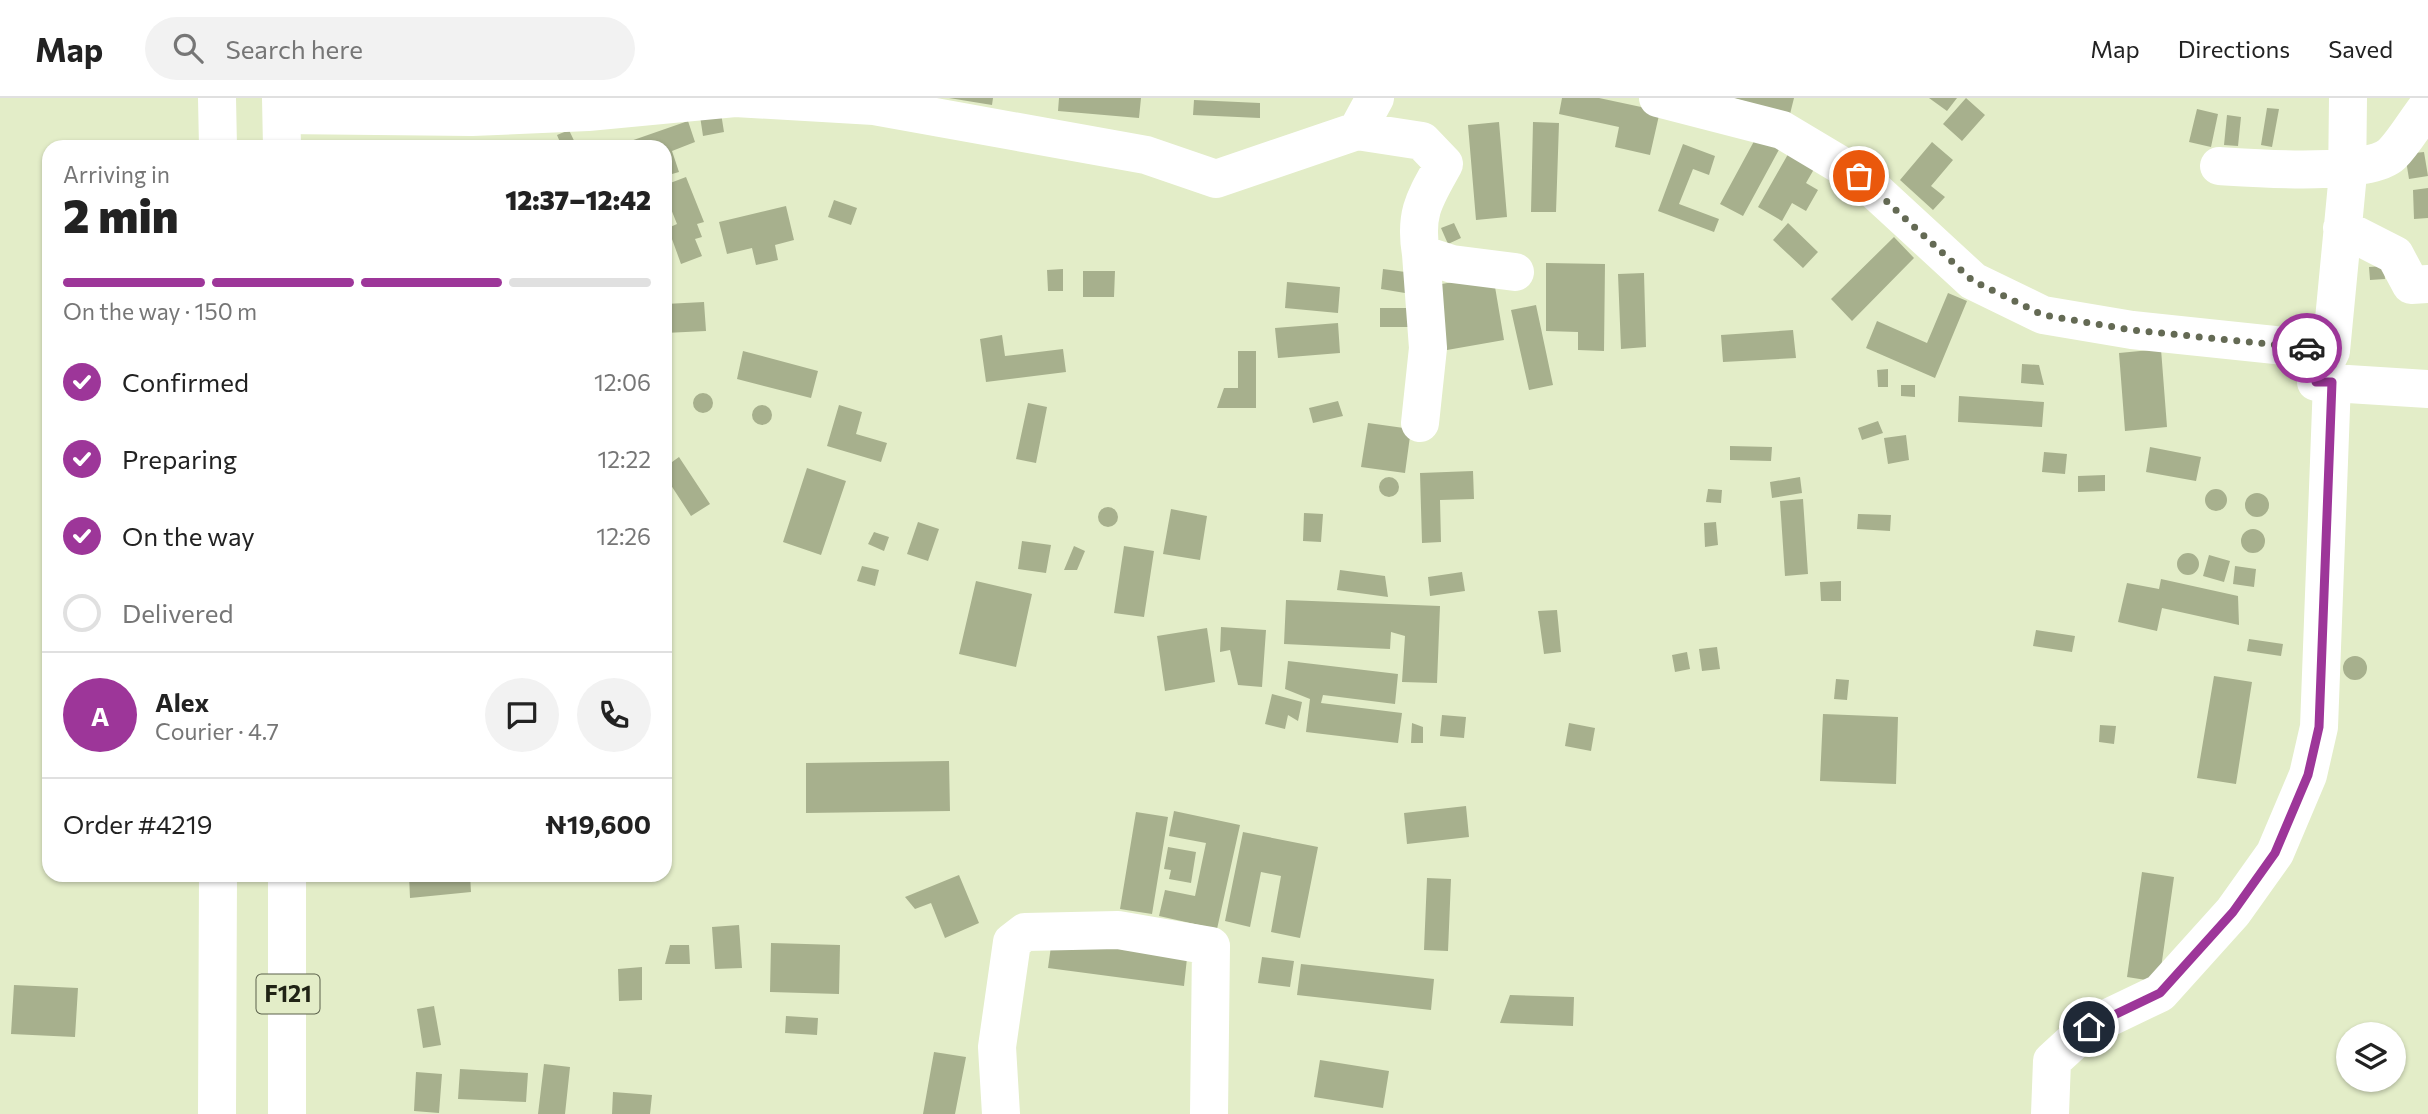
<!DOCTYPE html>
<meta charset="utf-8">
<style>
:root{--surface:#fff;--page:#f2f2f2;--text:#222;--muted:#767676;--line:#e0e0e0;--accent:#9d3699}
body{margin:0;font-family:Commissioner,sans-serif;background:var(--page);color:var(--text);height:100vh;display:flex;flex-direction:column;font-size:26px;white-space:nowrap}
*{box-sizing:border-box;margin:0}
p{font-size:23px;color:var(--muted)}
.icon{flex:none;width:38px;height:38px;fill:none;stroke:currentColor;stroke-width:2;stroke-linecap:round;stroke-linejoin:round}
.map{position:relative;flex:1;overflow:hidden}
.sheet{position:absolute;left:42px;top:42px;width:630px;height:742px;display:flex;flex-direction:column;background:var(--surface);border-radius:21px;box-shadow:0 2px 5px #0004}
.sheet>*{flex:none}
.buttons{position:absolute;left:2336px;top:924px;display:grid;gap:14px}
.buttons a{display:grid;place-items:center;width:70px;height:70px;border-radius:50%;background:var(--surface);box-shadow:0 2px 5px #0004;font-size:35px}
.pin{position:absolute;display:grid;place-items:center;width:60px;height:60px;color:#fff;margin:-30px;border:4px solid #fff;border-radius:50%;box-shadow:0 2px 7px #0007}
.courier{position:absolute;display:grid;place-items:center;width:70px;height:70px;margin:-35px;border:5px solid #9d3699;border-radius:50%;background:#fff;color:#222;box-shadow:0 2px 9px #0007}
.overview em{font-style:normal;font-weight:800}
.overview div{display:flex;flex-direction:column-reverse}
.overview{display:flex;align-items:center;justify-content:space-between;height:119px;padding:0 21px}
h1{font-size:46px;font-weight:800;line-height:52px}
.bar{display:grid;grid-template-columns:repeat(4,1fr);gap:10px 7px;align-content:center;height:84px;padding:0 21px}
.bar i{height:9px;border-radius:5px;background:var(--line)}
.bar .current{background:var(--accent)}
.bar p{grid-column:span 4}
.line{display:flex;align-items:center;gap:18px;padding:0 21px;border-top:2px solid var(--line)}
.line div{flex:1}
.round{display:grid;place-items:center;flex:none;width:74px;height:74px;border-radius:37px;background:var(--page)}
ol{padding:0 21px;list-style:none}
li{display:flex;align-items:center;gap:21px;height:77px}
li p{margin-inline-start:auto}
li .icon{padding:7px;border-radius:50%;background:var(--accent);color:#fff;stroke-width:4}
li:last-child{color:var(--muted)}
li i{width:38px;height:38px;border:4px solid var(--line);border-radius:50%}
header{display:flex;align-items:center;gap:42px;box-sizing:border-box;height:98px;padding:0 35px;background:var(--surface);border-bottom:2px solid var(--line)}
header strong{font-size:33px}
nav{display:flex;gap:38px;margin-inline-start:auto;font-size:24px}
.search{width:490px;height:63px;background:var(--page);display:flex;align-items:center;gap:18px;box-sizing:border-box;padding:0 24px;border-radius:38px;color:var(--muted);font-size:26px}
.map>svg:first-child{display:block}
.building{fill:#a7b08d}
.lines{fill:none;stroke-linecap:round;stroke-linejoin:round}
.minor{stroke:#fff;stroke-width:38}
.major{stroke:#fff;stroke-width:38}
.done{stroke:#646a54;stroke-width:7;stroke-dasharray:0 12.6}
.route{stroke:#9d3699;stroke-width:9}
.labels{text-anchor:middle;stroke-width:6;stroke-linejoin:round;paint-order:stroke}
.shield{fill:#e3edc8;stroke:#5a604b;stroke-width:2}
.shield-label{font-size:23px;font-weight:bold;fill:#202315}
</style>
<header>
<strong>Map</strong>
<div class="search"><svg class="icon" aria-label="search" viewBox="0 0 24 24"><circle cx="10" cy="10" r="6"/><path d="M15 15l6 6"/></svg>Search here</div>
<nav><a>Map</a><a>Directions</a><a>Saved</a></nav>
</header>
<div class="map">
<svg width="2428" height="1016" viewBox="0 0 2428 1016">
<rect width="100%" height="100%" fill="#e3edc8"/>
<!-- building -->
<path class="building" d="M949,0h44l-1,7z
M1059,0h82l-2,20 -81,-7z
M1562,0h37l61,13 -10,44 -35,-8 4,-20 -60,-13z
M1733,0h61l-4,16z
M1929,0h28l-10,13z
M1966,0l19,17 -23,26 -19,-17z
M1194,2l66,3v15l-67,-3z
M2267,10l12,1 -7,38 -11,-2z
M2197,11l21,5 -7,33 -22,-5z
M721,15l3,19 -21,4 -3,-20z
M2227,17l14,2 -3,29 -14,-1z
M688,23l7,21 -23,9 7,21 -14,4v-29h-42l-1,-3z
M1499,24l8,95 -31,3 -8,-95z
M1533,24l26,1 -3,89h-25z
M569,32l8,17h-15l-5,-12z
M1759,34l23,12 -39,72 -23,-12z
M1932,44l21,18 -22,26 14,11 -12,13 -33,-30z
M1683,46l32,12 -6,19 -16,-6 -14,35 40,15 -5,13 -56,-21z
M1791,51l26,15 -11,19 12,7 -12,21 -14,-8 -10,18 -24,-14z
M2424,54l4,24 -19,3 -4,-25z
M686,79l18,45 -7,2 5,13 -7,2 7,17 -21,8 -13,-36 9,-4 -12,-30v-9z
M2428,90v30l-14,1 -1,-29z
M834,102l23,8 -6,17 -23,-8z
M786,108l8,34 -19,5 3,15 -22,5 -4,-17 -25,6 -8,-32z
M1454,125l7,15 -13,6 -7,-16z
M1788,125l30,29 -15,16 -30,-28z
M1894,139l20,21 -62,63 -21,-22z
M1546,165l59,1 -1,87 -26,-1v-18l-32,-1z
M2384,168l1,13 -15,1 -1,-13z
M1063,171v22h-15l-1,-21z
M1383,171l30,4 -2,21 -30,-5z
M1083,173h32l-1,26h-31z
M1644,175l2,74 -25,2 -3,-75z
M1493,177l11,65 -57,10 -11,-65z
M1287,184l53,5 -2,26 -53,-5z
M1948,195l19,8 -32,77 -69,-30 11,-27 50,22z
M704,204l2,29 -41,2v-29z
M1536,207l17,80 -24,5 -18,-80z
M1380,210h32v19h-32z
M1338,225l2,30 -62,5 -3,-30z
M1793,232l3,28 -73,4 -2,-27z
M1002,237l3,21 58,-7 3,23 -80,10 -6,-43z
M2161,251l6,78 -42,4 -6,-78z
M743,253l75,20 -7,27 -74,-19z
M1238,253h18v57h-39l7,-20h14z
M2022,266l17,1 5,20 -23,-2z
M1888,271v18h-10l-1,-17z
M1901,287h14v12l-14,-1z
M693 305a10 10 0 1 1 20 0a10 10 0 1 1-20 0Z
M1959,298l85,6 -2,25 -84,-5z
M1338,303l5,15 -30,7 -4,-15z
M1028,305l19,4 -11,56 -20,-4z
M752 317a10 10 0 1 1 20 0a10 10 0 1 1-20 0Z
M839,307l23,7 -6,22 31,9 -6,19 -54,-16z
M1878,323l5,12 -21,7 -4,-12z
M1368,325l43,6 -6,44 -44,-6z
M1906,337l3,25 -21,4 -4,-26z
M1730,348l42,1 -1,14 -41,-1z
M2150,349l51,10 -5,24 -50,-9z
M2044,354l23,2 -2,20 -23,-2z
M679,359l31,47 -19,12 -26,-40v-9z
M807,370l39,13 -25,74 -38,-13z
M1473,373l1,28 -34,1 1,42 -19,1 -2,-70z
M2105,377v16l-27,1v-16z
M1379 389a10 10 0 1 1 20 0a10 10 0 1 1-20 0Z
M1800,379l2,16 -30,5 -2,-16z
M2205 402a11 11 0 1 1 22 0a11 11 0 1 1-22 0Z
M1708,391l14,1 -1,13 -15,-1z
M2245 407a12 12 0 1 1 24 0a12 12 0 1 1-24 0Z
M1803,401l5,75 -23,2 -5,-75z
M1098 419a10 10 0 1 1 20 0a10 10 0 1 1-20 0Z
M1171,411l36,7 -7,44 -37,-6z
M1304,415l19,1 -2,28 -18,-1z
M1858,416l33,1 -1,16 -33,-2z
M918,424l21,7 -11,32 -21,-7z
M1716,424l2,23 -13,2 -1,-24z
M2241 443a12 12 0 1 1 24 0a12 12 0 1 1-24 0Z
M874,434l15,5 -5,14 -16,-7z
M1022,443l29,4 -5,28 -28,-4z
M1074,448l11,5 -8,19h-13z
M1124,448l30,5 -10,66 -30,-4z
M2177 466a11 11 0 1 1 22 0a11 11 0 1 1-22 0Z
M2209,457l21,6 -6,21 -21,-6z
M862,468l17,4 -4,16 -18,-5z
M2235,468l21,3 -2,18 -21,-3z
M1340,472l45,6 3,21 -51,-7z
M1462,474l3,19 -35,5 -2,-19z
M2161,481l77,17 1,29 -77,-17 -5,23 -39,-9 9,-39 32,6z
M976,483l56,13 -16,73 -57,-13z
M1841,483v20h-20l-1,-19z
M1286,502l154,6 -3,77 -35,-1 3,-46 -14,-4 -1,17 -106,-5z
M1557,512l4,42 -17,2 -6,-43z
M1221,529l45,3 -4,57 -24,-2 -8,-35 -10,2z
M1207,530l8,54 -50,9 -8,-55z
M2036,532l39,6 -3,16 -39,-6z
M2249,541l34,5 -2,12 -34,-5z
M1717,549l3,22 -18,2 -3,-22z
M1687,554l3,17 -15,3 -3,-17z
M2343 570a12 12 0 1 1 24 0a12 12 0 1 1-24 0Z
M1288,563l110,13 -3,30 -72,-9 -2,8 81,10 -4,30 -92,-11 4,-33 -25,-10z
M2214,578l38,6 -16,102 -39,-6z
M1836,581l13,1 -2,20 -13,-1z
M1272,596l30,8 -4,19 -10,-6 -3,14 -20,-5z
M1823,616l75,3 -2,67 -76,-3z
M1442,617l24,2 -2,21 -24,-2z
M1412,625l11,4v16h-12z
M1569,625l26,5 -4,23 -26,-5z
M2100,627l16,1 -2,18 -15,-2z
M949,663l1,50 -144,2v-50z
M1466,708l3,31 -62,7 -3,-31z
M1174,713l66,14 -23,104 -58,-13 6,-26 30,6 11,-53 -37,-7z
M1136,714l32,5 -16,97 -32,-5z
M1243,734l75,15 -18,91 -29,-6 10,-56 -20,-4 -11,55 -25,-6z
M1168,749l28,5 -5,31 -22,-4 2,-9 -7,-1z
M2142,774l32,5 -15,105 -32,-5z
M409,777h61l1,17 -61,6z
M959,777l20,48 -34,15 -14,-35 -16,6 -10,-12z
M1427,780l24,1 -3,72 -24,-1z
M739,827l3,43 -27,1 -3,-42z
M1052,841l135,19 -3,28 -136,-18z
M771,845l69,2 -1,49 -69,-2z
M670,847h19l1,19h-25z
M1262,859l32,4 -4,26 -32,-4z
M1301,866l133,15 -3,31 -134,-15z
M642,869v33l-23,1 -1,-32z
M14,887l64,3 -3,49 -64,-3z
M1510,897l64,2 -1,29 -73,-3z
M434,908l7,39 -18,3 -6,-39z
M786,918l32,2 -1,17 -32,-2z
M934,954l32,5 -11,57h-32z
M1320,962l69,11 -6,37 -69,-11z
M544,966l26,3 -5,47h-27z
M460,971l68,4 -2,29 -68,-3z
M416,974l26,2 -3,39 -25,-2z
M613,994l39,3 -2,19h-38z"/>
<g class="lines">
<!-- minor -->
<path class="minor" d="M1658,0l124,32 77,46 114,105 70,34 89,15 199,21
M2348,0l-1,86 -16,167 -15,31 112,7
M282,17l190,2 116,-5 147,-14 139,8 272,49 70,24 141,-48 18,-33
M1357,33l65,10 22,23c-19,34 -30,49 -23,90l31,10 63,8
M2219,68c33,2 149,11 173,-12 13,-13 24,-33 36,-48
M2342,130l53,27 16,30 17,-1
M1420,325l8,-75 -7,-94
M1001,1016l-4,-67 15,-105 13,-10 93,-2 93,16 -2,168
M2050,1016l2,-53 37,-34 71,-34 73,-81 42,-59 33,-78 11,-48 13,-345"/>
<!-- major -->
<path class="major" d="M217,0l1,49
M281,0l1,49
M217,1016l1,-239
M287,1016v-239"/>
</g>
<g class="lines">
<!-- done -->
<path class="done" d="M1859,78l114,105 70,34 89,15 175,18"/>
<!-- route -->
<path class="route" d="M2089,929l71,-34 73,-81 42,-59 33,-78 11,-48 13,-345h-16l15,-31 -24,-3"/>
</g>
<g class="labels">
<!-- shield labels -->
<rect class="shield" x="256.5" y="876.5" width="63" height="39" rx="5"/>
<g class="shield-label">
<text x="288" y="904">F121</text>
</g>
</g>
</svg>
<div class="buttons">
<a><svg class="icon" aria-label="layers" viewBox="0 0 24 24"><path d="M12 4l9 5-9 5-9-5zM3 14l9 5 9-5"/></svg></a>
</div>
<div class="pin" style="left:1859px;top:78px;background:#ea580c"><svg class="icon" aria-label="bag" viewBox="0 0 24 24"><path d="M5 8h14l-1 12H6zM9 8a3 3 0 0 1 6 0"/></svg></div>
<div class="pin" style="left:2089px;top:929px;background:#1f2937"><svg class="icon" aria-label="home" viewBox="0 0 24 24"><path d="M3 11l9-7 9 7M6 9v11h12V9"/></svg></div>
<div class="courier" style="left:2307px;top:250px"><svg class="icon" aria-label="car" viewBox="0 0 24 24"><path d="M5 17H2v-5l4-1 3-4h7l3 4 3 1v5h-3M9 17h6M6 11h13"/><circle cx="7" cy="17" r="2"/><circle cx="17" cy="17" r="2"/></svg></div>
<section class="sheet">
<div class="overview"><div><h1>2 min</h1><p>Arriving in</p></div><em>12:37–12:42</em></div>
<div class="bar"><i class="current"></i><i class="current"></i><i class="current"></i><i></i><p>On the way · 150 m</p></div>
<ol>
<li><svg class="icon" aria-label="check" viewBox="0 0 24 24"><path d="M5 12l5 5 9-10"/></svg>Confirmed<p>12:06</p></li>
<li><svg class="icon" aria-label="check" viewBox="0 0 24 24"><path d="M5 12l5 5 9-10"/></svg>Preparing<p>12:22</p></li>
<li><svg class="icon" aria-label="check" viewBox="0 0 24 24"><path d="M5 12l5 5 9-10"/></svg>On the way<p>12:26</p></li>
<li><i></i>Delivered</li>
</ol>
<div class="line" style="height:126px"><b class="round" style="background:var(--accent);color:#fff">A</b><div><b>Alex</b><p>Courier · 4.7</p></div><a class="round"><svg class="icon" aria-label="chat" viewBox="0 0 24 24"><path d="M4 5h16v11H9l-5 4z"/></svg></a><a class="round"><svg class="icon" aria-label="phone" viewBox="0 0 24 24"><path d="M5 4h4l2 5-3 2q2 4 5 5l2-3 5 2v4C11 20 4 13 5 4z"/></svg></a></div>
<div class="line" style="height:91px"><div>Order #4219</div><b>₦19,600</b></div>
</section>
</div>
